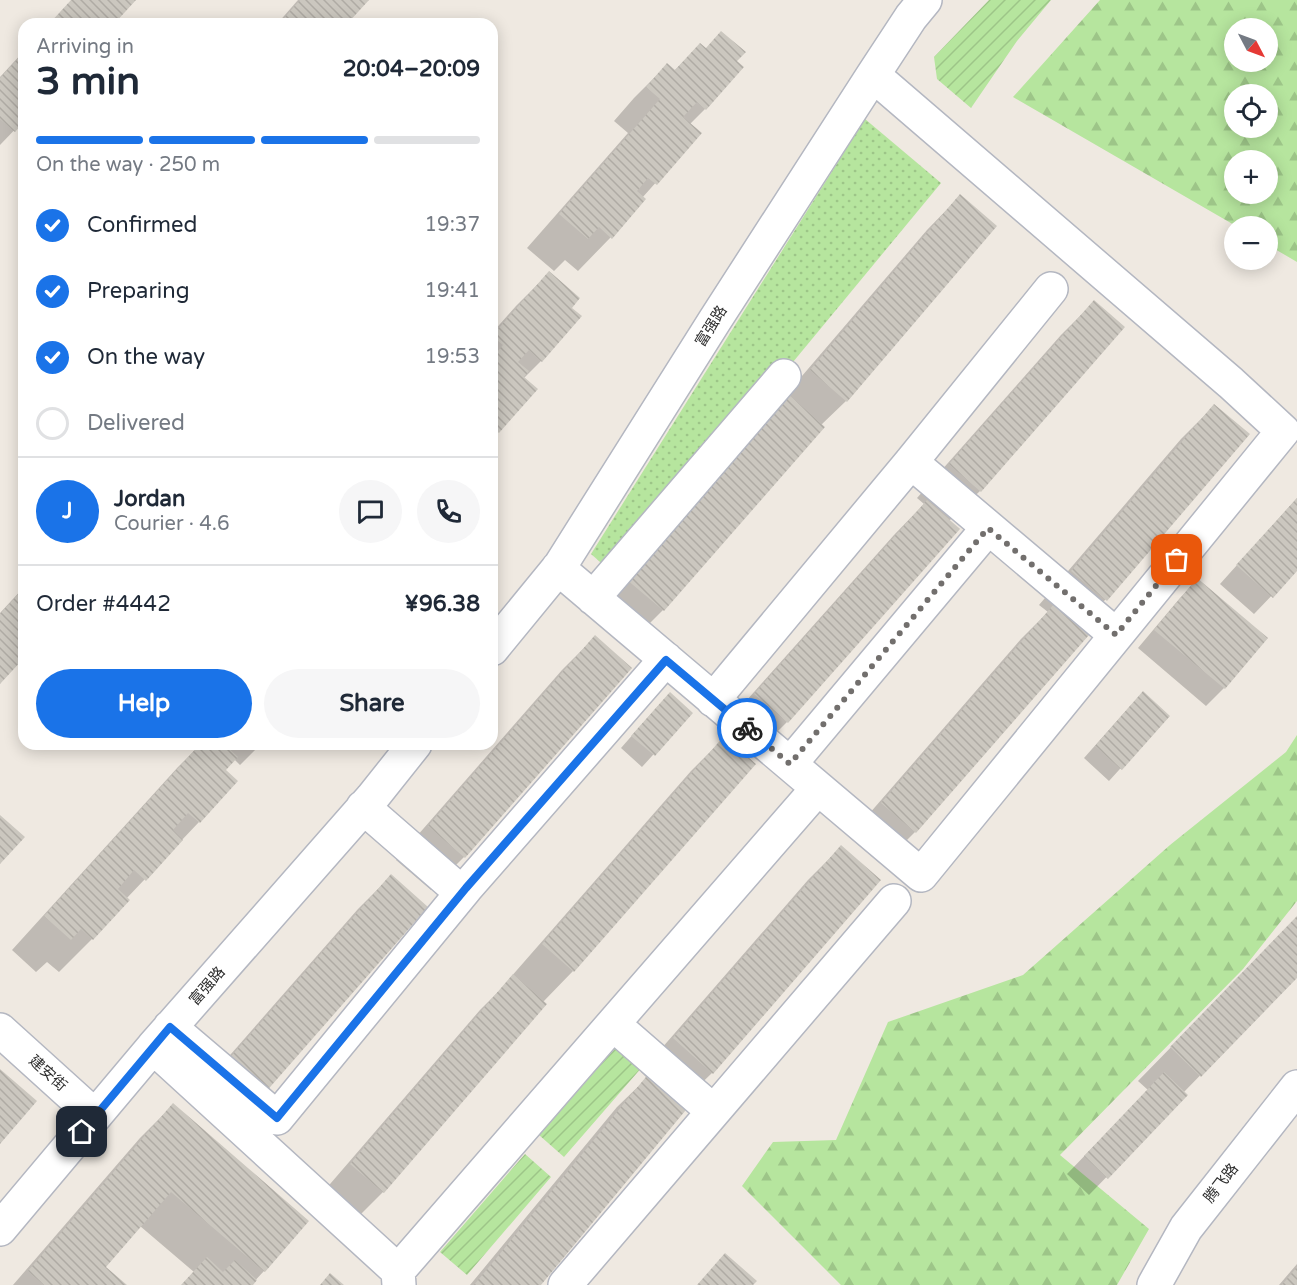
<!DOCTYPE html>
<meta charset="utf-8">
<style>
:root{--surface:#fff;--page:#f6f6f7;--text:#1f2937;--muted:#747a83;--line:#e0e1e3;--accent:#1a73e8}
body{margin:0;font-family:"Varela Round","Noto Sans SC",sans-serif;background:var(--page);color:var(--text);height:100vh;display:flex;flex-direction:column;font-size:22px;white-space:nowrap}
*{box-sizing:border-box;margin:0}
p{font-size:20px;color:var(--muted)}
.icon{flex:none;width:33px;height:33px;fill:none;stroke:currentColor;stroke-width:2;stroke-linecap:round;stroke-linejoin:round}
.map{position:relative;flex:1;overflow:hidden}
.side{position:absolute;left:18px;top:18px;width:480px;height:732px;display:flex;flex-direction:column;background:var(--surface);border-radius:18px;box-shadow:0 3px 15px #0003}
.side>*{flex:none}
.needle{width:39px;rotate:131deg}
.fabs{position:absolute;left:1224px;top:18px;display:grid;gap:12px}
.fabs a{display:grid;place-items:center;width:54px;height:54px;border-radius:50%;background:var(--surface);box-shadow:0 3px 15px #0003;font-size:30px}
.pin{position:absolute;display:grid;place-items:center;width:51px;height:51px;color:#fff;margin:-26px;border-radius:12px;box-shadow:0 3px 9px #0006}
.courier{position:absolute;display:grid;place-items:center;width:60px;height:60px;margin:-30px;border:4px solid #1a73e8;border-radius:50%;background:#fff;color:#222;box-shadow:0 2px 8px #0007}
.summary em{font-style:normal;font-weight:700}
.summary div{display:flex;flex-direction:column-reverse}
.summary{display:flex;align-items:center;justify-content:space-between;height:102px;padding:0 18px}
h1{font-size:39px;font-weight:700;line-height:45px}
.bar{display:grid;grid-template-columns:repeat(4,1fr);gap:9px 6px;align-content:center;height:72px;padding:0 18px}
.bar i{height:8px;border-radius:4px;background:var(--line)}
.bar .active{background:var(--accent)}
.bar p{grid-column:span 4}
.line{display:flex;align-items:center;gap:15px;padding:0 18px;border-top:2px solid var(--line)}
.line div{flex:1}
.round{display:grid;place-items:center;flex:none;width:63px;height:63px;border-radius:32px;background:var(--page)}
ol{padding:0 18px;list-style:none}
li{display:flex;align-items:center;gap:18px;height:66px}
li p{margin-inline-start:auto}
li .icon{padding:6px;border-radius:50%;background:var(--accent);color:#fff;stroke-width:4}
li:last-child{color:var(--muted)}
li i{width:33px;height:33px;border:3px solid var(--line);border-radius:50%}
.action{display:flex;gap:12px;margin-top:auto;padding:12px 18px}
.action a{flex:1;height:69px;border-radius:36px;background:var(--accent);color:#fff;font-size:24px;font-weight:700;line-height:69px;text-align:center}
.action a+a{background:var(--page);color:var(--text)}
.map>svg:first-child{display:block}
.grass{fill:url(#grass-dots)}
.forest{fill:url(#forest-firs);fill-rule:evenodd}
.garden{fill:url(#garden-furrows)}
.shadow{fill:#0003}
.building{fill:url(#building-back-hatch)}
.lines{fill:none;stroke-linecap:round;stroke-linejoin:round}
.minor-casing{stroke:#b4b7c1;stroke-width:36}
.minor{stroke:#fff;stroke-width:33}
.done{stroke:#726f6d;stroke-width:6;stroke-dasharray:0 10.8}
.route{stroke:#1a73e8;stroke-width:8}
.labels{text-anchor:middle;stroke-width:6;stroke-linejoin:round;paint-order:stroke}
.street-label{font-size:15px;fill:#2e2e2e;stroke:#fff}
</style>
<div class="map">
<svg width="1297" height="1285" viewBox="0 0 1297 1285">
<defs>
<pattern id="grass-dots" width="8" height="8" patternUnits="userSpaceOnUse" patternTransform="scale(1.5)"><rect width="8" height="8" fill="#b6e59e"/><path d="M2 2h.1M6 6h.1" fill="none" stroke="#9dc588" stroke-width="1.8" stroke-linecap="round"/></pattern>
<pattern id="forest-firs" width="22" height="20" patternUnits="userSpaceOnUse" patternTransform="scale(1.5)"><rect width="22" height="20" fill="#b6e59e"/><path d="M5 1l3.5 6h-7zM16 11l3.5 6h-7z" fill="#9dc588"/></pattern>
<pattern id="garden-furrows" width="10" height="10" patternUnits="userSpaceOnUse" patternTransform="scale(1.5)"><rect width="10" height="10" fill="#b6e59e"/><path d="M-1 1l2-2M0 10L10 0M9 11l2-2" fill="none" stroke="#9dc588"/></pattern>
<pattern id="building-back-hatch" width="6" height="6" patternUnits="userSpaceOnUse" patternTransform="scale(1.5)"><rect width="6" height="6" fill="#cbc7bf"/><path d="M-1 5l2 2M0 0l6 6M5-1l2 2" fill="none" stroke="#afaba4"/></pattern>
</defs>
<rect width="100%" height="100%" fill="#efe9e1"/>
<!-- grass -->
<path class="grass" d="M865,119l76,64 -325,393 -25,-22z"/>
<!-- forest -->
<path class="forest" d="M1100,0h197v262l-29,-17v-19h-32l-223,-129zM1234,28h34v34h-34zM1234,94h34v34h-34zM1234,160h34v34h-34z
M1297,735v166l-54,68 -183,186 89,74 -32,56h-276l-99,-99 31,-44 63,-2 52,-118 135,-47 147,-130 116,-93z"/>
<!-- garden -->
<path class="garden" d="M989,0h62l-34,41 -46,67 -34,-29 -3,-22z
M618,1045l25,21 -79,91 -25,-22z
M525,1154l26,23 -84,98 -27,-23z"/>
<!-- shadow -->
<path class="shadow" d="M298,0h69l-22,24h-68z
M700,45l5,4 30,12 -30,48 -15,15 10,9 -58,65 -31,39 -33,34 -13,-11 -11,11 -27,-23 101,-115 -14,-12 20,-23 33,-33 7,6z
M24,51v69l-24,25v-68z
M960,196l-114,205 -25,24 2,2 -160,183 -34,34 -35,-31 184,-209 149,-174z
M549,273l21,35 -29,53 -18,18 13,10 -44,49v-105l24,-27z
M1094,302l-114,189 -31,30 9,8 -171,193 -33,33 -32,-27 172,-193 30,-31 -7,-6 144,-163z
M1214,406l34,28 -143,166 -27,27 -163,205 -33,33 -33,-28 172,-198 27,-27 -9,-7 142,-166z
M1297,498v71l-43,45 -34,-30z
M1197,580l69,58 -42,50 -18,18 -68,-58 42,-50z
M24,587v68l-24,27v-69z
M595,637l35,31 -166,189 -33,33 -35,-30 166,-190z
M1131,705l37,11 -59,65 -25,-23z
M658,706l33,7 -49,54 -21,-19z
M724,738l-151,233 -30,31 -160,190 -33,33 -32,-27 162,-188 31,-31 -1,-1 181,-207z
M190,744h71l-21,21 -6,-6 -10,11 -25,52 -73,77 2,1 -36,39 -33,33 -12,-10 -11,10 -24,-22 166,-183 18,-18z
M841,847l-129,226 -29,28 -144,184h-69l147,-178 30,-29 -6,-6 167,-192z
M391,876l35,31 -231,188 163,-186z
M1297,918v58l-114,117 3,2 -97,100 -22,-21 81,-84 -10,-9z
M173,1105l134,116 -43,50 -13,14h-69l12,-13 -54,-46 -36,42 20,17h-111l127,-147z
M1297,1264v21h-18z"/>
<!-- building -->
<path class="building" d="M71,0h65l-22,24h-65z
M300,0h69l-22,24h-68z
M721,31l25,21 -9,9 7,6 -38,43 -9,-8 -14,15 19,16 -45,52 -9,-7 -11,13 9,8 -34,40 -13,-12 -11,12 -29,-25 101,-115 -14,-12 21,-24 8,7 25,-27 6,5z
M24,52v70l-9,10 -15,-13v-41z
M960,194l37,32 -150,176 -37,-32z
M549,271l31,27 -8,10 10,8 -40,46 -13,-12 -11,12 11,9 -5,6 14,12 -39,44 -7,-6v-69l11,-13 -11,-9z
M1094,300l31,27 -144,165 -32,-28z
M788,394l37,33 -161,184 -38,-32z
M1214,404l36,30 -143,167 -36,-30z
M1297,498v73l-24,27 -37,-33z
M927,500l33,29 -172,194 -34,-29z
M1197,578l71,60 -43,51 -71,-59z
M24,588v70l-24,26v-70z
M1054,604l35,31 -173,198 -35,-30z
M595,635l37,33 -167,190 -37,-32z
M1143,691l27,25 -48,54 -27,-24z
M670,692l23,21 -38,43 -24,-20z
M724,736l32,28 -182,208 -32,-28z
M200,744h24l14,13 -12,13 12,11 -38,42 -12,-10 -15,17 10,10 -37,41 -12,-11 -16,19 12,11 -37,40 -12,-11 -10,11 -27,-24z
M0,815l25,22 -25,27z
M841,845l40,35 -168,194 -40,-36z
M391,874l37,33 -164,187 -37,-33z
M1297,916v62l-96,99 -31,-30z
M513,974l34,30 -163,189 -34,-29z
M0,1069l37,32 -37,43z
M650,1072l40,33 -149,180h-67z
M1164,1072l24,23 -80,84 -24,-23z
M173,1103l136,118 -44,51 -94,-80 -65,75 21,18h-83l-16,-14z
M725,1253l32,28 -4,4h-56z
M207,1257l16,15 12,-12 22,20 -4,5h-72z
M1297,1267v18h-15z
M330,1273l14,12h-24z"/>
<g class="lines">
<defs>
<path id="minor" d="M911,462l205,173
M558,568l363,307 362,-444 -52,-48 -358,-308
M593,598l191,-222
M492,649l68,-83 155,-246 158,-245 38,-58 14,-17
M713,700l198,-238 140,-173
M790,764l198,-236
M363,807l99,86
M613,1024l100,87
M170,1027l107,91 189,-230 200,-229
M0,1030l95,86
M153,1047l245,224 1,14
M0,1229l153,-182 219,-249 43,-54
M398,1271l420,-483
M565,1285l329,-384
M1154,1285l32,-57 111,-141"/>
</defs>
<!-- minor casing -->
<use href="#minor" class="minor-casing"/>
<!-- minor -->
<use href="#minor" class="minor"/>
</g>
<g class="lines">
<!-- done -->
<path class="done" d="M747,728l43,36 198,-236 128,107 61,-75"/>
<!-- route -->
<path class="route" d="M82,1132l88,-105 107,91 189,-230 200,-228 81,68"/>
</g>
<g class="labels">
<!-- street labels -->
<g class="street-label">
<text transform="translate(711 326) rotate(-58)" y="5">富强路</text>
<text transform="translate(207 986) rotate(-49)" y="5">富强路</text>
<text transform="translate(48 1073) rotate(42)" y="5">建安街</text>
<text transform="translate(1221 1183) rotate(-52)" y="5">腾飞路</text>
</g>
</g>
</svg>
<div class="fabs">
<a><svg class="needle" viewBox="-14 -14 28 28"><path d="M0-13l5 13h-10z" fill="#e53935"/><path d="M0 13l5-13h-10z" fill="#747a83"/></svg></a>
<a><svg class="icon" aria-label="locate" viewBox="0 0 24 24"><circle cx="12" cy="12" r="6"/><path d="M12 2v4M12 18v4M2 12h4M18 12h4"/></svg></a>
<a>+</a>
<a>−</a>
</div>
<div class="pin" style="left:1177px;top:560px;background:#ea580c"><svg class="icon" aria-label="bag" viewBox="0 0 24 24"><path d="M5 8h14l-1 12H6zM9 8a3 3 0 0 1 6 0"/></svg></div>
<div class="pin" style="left:82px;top:1132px;background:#1f2937"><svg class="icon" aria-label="home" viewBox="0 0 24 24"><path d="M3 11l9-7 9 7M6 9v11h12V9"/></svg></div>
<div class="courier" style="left:747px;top:728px"><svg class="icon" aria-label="bike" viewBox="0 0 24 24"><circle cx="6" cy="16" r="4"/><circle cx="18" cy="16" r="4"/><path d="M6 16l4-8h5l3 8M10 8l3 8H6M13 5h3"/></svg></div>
<section class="side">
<div class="summary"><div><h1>3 min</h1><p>Arriving in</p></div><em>20:04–20:09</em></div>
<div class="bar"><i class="active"></i><i class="active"></i><i class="active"></i><i></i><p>On the way · 250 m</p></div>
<ol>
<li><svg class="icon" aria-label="check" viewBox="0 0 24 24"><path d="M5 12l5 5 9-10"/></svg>Confirmed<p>19:37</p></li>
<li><svg class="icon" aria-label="check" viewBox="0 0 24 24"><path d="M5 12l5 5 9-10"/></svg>Preparing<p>19:41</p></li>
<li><svg class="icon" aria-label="check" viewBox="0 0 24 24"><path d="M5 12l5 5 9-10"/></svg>On the way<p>19:53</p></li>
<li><i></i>Delivered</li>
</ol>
<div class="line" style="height:108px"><b class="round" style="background:var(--accent);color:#fff">J</b><div><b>Jordan</b><p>Courier · 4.6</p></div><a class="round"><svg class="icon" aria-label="chat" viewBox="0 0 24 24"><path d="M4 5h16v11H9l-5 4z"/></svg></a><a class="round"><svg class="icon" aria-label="phone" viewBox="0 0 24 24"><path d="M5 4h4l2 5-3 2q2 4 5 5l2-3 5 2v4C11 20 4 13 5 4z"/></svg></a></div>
<div class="line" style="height:78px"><div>Order #4442</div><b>¥96.38</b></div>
<div class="action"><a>Help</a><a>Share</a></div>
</section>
</div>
